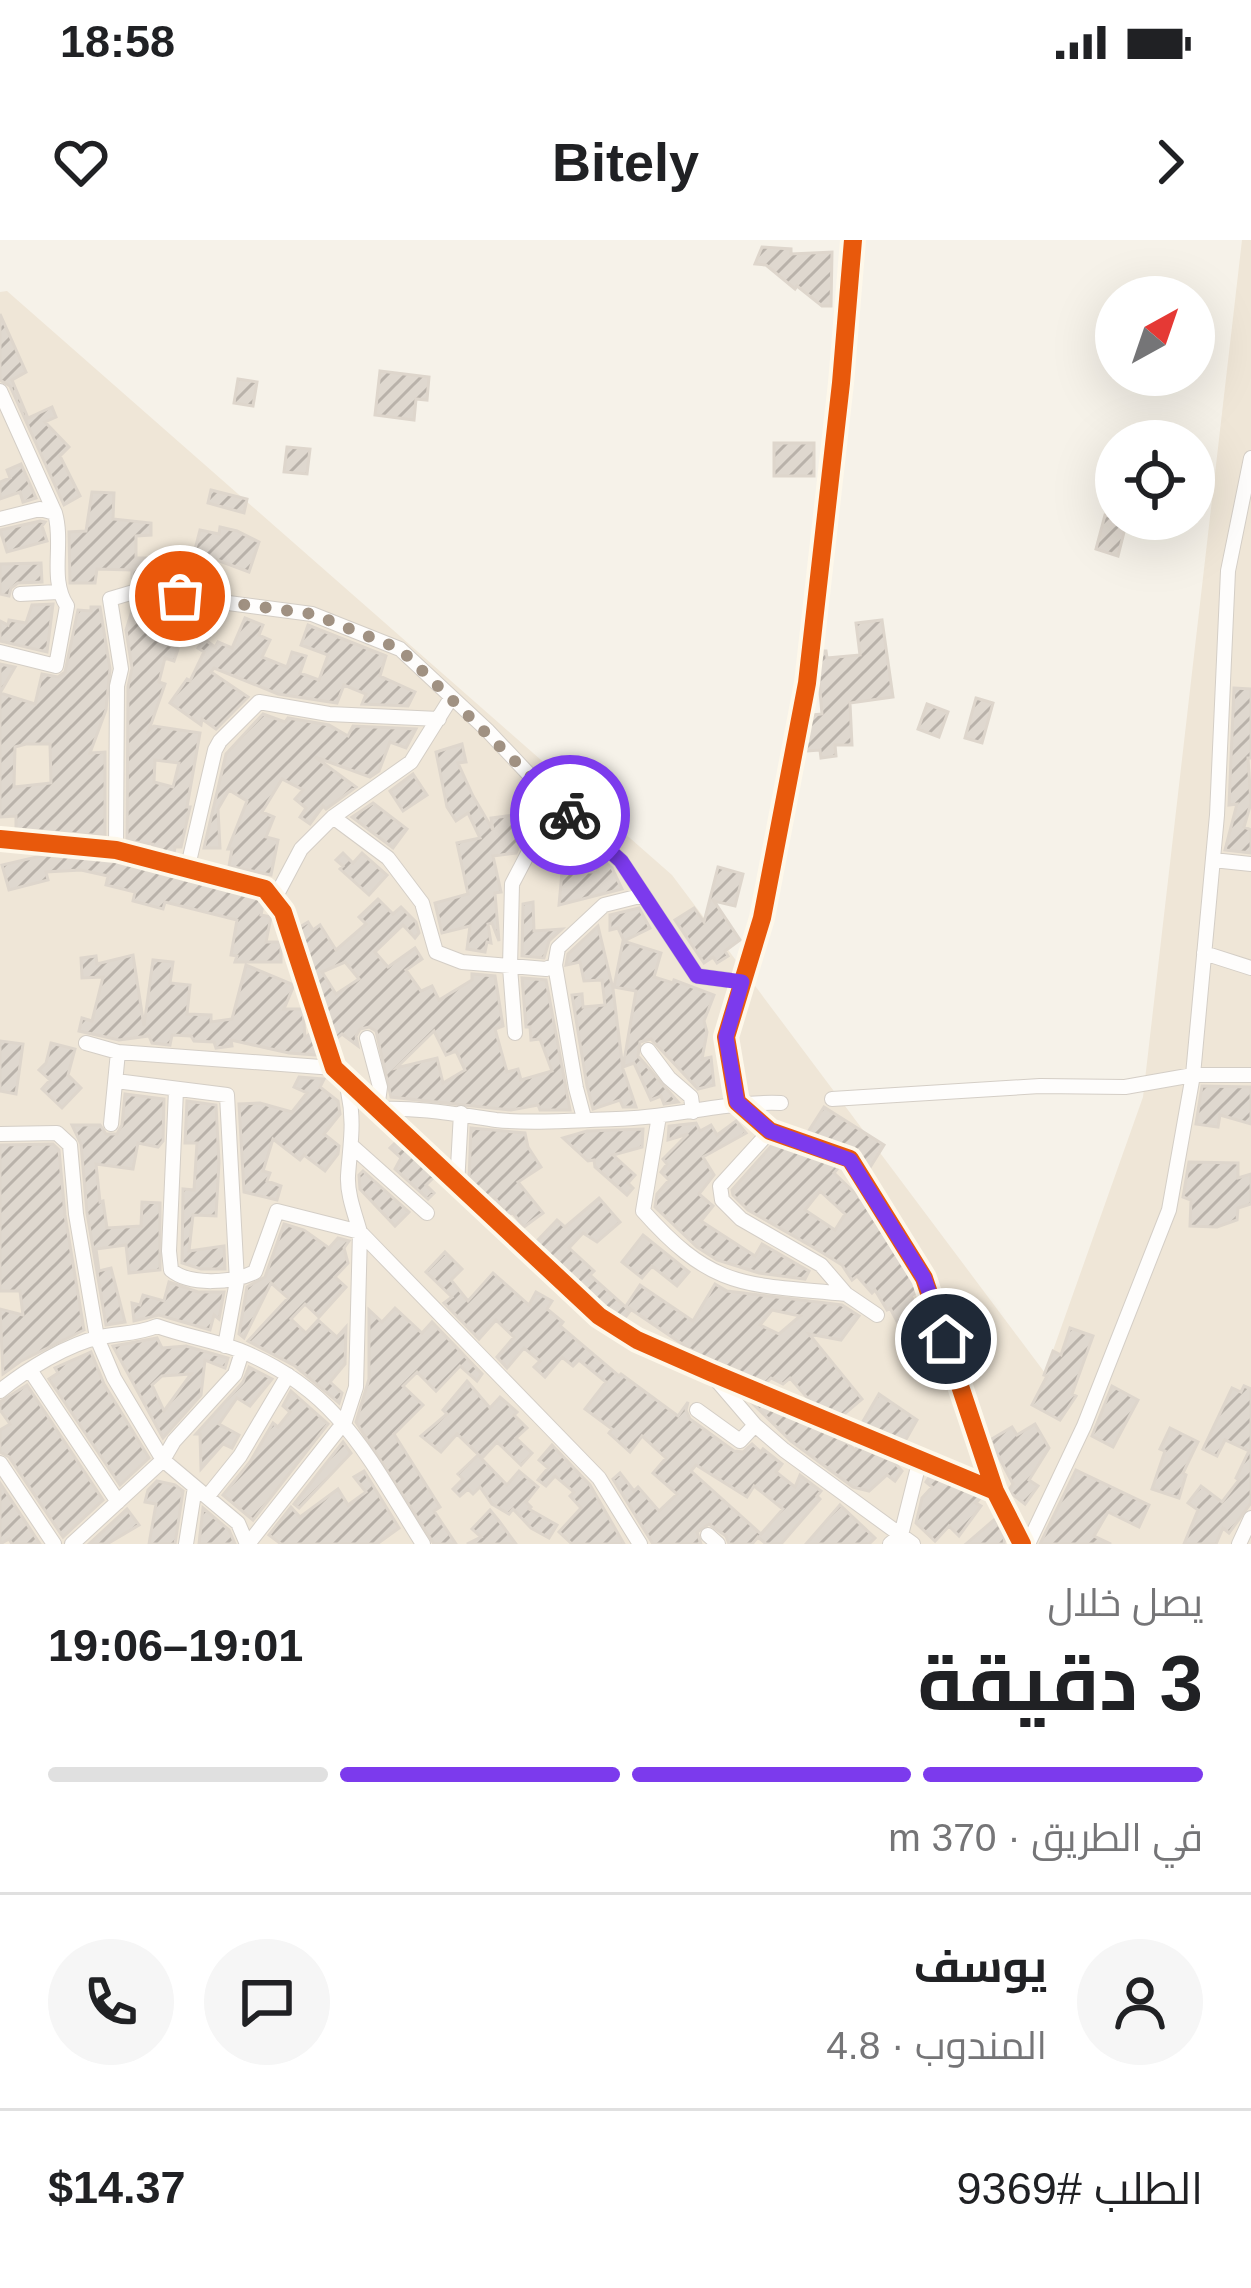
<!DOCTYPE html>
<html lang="ar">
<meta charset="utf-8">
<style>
:root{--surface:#fff;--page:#f6f6f6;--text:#202124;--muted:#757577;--line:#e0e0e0;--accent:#7c3aed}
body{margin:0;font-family:Helvetica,Cairo,sans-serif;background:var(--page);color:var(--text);direction:rtl;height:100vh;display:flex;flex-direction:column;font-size:45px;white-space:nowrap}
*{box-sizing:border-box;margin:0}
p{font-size:39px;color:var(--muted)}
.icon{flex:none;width:66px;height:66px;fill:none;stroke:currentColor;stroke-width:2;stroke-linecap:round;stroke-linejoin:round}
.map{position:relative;height:1304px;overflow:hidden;direction:ltr}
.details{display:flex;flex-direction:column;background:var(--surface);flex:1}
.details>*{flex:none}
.needle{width:78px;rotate:40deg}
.buttons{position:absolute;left:1095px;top:36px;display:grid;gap:24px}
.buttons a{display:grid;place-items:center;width:120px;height:120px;border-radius:50%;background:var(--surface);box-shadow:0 12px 48px #0002;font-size:60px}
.pin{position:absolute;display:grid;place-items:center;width:102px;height:102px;color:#fff;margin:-51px;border:6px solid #fff;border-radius:50%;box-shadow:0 3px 12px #0007}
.courier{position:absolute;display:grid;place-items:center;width:120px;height:120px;margin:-60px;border:9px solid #7c3aed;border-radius:50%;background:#fff;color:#222;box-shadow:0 3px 15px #0007}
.headline em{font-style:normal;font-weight:700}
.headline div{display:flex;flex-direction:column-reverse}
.headline{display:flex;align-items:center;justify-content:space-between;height:204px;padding:0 48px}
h1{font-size:78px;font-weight:700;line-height:90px}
.bar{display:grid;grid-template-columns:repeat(4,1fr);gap:18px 12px;align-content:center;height:144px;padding:0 48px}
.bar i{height:15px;border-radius:9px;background:var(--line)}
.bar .selected{background:var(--accent)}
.bar p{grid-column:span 4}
.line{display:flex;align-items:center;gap:30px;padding:0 48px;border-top:3px solid var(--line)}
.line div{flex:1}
.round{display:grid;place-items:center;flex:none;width:126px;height:126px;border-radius:63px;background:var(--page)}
.status{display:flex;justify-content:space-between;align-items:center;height:84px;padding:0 60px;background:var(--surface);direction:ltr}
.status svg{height:33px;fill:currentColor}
header{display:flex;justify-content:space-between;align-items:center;height:156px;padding:0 48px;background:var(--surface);font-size:54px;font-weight:700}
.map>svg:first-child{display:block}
.residential{fill:#efe6d7}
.building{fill:url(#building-hatch);stroke:#ded6cc;stroke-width:3;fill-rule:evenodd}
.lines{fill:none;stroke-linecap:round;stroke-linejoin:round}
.minor-casing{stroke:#d4cec6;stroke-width:16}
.minor{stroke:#fefdfc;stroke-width:14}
.cycleway-casing{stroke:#fef8ea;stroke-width:26}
.cycleway{stroke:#e8590c;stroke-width:18}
.done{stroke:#a09182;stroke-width:12;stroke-dasharray:0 21.6}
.route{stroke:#7c3aed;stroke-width:15}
</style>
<div class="status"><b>18:58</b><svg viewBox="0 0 49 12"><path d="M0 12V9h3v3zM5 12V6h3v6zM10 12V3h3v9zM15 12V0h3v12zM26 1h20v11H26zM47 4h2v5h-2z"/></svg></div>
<header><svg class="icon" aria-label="forward" viewBox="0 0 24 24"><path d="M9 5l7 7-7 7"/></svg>Bitely<svg class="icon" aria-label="heart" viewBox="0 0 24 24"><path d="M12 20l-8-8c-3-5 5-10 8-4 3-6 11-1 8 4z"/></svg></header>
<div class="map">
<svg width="1251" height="1304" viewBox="0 0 1251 1304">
<defs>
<pattern id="building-hatch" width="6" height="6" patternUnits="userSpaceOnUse" patternTransform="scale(3)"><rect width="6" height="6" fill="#dfd8cf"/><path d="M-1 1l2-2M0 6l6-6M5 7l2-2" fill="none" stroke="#b9b2aa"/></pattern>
</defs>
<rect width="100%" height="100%" fill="#f6f2e9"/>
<!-- residential -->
<path class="residential" d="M1242,0h9v1304h-1251v-1252l7,-1 665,584 373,498 98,-276z"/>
<!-- building -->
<path class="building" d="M762,7l29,2v5l41,-2 -1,54h-9l-25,-20 -2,3 -29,-24 -11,-1z
M0,74l26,58 -14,8 16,38 24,-11 4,10 -11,5 24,25 -9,9 20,40 -16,9 -54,-119 -10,-6z
M380,131l49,6 -2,23 -11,-1 -2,21 -39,-5z
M238,139l19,3 -4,24 -19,-3z
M774,203h40v33h-40z
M287,207l23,2 -3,25 -23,-2z
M21,224l15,34 -13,4 -3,-10 -20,7v-17l10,-4 -3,-8z
M211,250l36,9 -3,14 -36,-10z
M92,252l22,1 -1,26 38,4v12l-15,1v22h12v23l-16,-3v-8l-35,-1 -2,14h-25l-1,-51 17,-1z
M1105,275l22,5 -9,36 -22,-7z
M40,281l5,1 -3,4 5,15 -40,11 -7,-22z
M220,287l17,4 22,11 -10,30 -32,-12 -6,14 -20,-9 9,-35 19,4z
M41,323l1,19 -24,1 -7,5 -2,8 -9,-2v-30z
M138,362l65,9 -5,13 -12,-5 -3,9 -9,-3 -7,19 11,5 -4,12 -9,-3 -6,24 6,2 -16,46 5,-4 46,7 -13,74h3l-9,40h-6l-1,7 -22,-6 1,-4 -26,-3 1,-154 4,-19 -6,-38 8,-26zM155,520l24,3 -6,24 -19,-5z
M53,364l-6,48 -47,-11v-20l8,4 1,-5 17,3 6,-18z
M91,367h9l10,62 -4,41 -16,43 15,-1v84l-89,-7v-13l-16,1v-153l15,3 -15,26 35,11 7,-30 16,3 7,-5 13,-62 13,1zM26,504h24l1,39 -37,4 1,-40z
M245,378l18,7 -4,10 11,5 -8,17 25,10 5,-15 14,4 -6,17 19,7 9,-25 -27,-10 7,-20 78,31 -6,20 35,16 -7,14 -46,-2 4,-10 -22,-9 -7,18 -59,-9 -64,-26 -3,4 37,25 -32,32 -14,-10 -1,6 -31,-22 17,-24 3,2 14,-29 -6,-4 6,-9 11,8 3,-5 14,6z
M882,380l11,77 -43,6 2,42h-17l1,11 -15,2 -1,-8 -15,1 7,-36 10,-1 -3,-34 3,-29h4l1,7 33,-3 -4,-32z
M1234,448l17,1v69h-3l3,45 -7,24 7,3v23l-26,-3 12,-46 -8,1z
M976,458l17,5 -11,40 -17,-5z
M927,464l21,8 -9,25 -21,-8z
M263,474l22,8 3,-4 41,7 19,11 5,-10 63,3 -10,19 -16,-6 -11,29 -9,6 -55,-20 41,30 -30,22 -3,-3 -13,18 -10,-7 6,-9 -11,-9 8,-9 -21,-11 -20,33 12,5 -8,20 12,3 -7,35 -42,-9 3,-17h-4l19,-48 -18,-11 -11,19 2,39h-16l22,-94z
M462,504l4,18 -8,1 15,33 20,34 -2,-12 24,-3 4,31 -3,7 -23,3 8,36 -6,1 4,48 -7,-18 -4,1 3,19 -4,-1 -2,10 -18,-3 3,-23 -28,7 -7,-30 33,-9 -11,-51 23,-5 -12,-25 -12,8 -9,-14 -11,-55z
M413,534l14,21 -24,16 -13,-20z
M373,563l34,26 -14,19 -41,-31z
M558,580l18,29 -7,9h-26l-3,-4z
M343,613l10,10 9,-10 25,22 -18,20 -29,-26 3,-3 -7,-6z
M45,615l69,6 144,38 5,6 -2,10 10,2 -5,25h15v20h-46l2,-6 -6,-1 6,-35 -72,-18 -2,7 -30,-8 2,-9 -29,-7 2,-9 -27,-6 -35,2 2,8 -39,10 -7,-25z
M601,618l11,10 10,21 -63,16 3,-33h36l-4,-11z
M718,627l25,7 -8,32 -21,-5 26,39 -15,11 3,5 -11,7 -4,-6 -9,6 -29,-43 19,-12 10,14z
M378,659l15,15 8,-7 15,15 3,11 -4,5 -12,-13 -28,27 13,15 27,-19 7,11 -16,11 15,21 11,-5 7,14 33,-20v-6l23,2 8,50 -8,3 12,43 11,-3 3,11 31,-9 -12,-32 -9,1 -1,-13h-4l-4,-49 24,2 24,130h-30l-2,-5 -27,5 -120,-13 -15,-66 -7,-4 -9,2 -4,7 2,10 -16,-12 -6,5 -36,-112 8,-5 5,8 7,-5 16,25 30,-26 -7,-7zM345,722l14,17 -23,15 -14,-22zM434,791l12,24 10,-4 9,19 -22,13 -6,-25 -41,10z
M533,662l1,29 28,-2 -13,12 -5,17 -22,-2 1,-52z
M639,668l11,20 -26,13 -6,-13 -8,2v-15z
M598,686l15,63 10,80 13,38h-13l-3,-7 -27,9 -6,-23 -15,-91 10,-1 1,13 22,-2 -3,-25 -18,1 -4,-19 -14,3 2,-11z
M623,701l38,12 -7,24 19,6 1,-3 40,15 -10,26 3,11 -5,27 9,-2 3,28 -16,4 -47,-50 -11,3 -2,14 40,46 -14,2 -3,-8 -10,4 -17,-37 -11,4 13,-76 -22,-4z
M133,715l11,71 9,-66 20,2 -3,21 20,2 -3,29 24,1v7l21,-3 14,-54 48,20 -10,24h19l2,29 6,-5 6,22 -28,-2 -58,-13 1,6 -16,2 -2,-6 -20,-1 -3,-5 -19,-1 -2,10 -18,-2 -3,-7 -30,4 -40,-9 3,-13 10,3 11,-44 -21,1 -1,-20 15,-2 1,8z
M0,801l23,3 -7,50 -16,-3z
M51,803l24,6 -7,26 13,13 -19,20 -20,-19 8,-9 -11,-10 7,-7z
M299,837l25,2 -4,8 18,14 2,13 -16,20 15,12 -1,8 -13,17 -21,-16 -4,5 -27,-21 -10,32 7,2 -3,8 14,5 -4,14 -33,-8 -5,-88 21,-1 32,9 15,-19 -13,-6z
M1202,846l49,1v37l-31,-9 -2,12 -22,-3z
M125,854l39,5 -1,42 -5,6 -20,-4 -5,26 -37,-5 4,38 3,-1 4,27 34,-2 1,-24 18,1v67l-31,3 -3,-28 -30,4 3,22 12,-3 14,54 -19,3 -19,-112 -6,-69 -9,-19h28l6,9h11l5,-9z
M187,861l29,4 3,57 -3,54 -23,-1 -4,36 35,-5 1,23h-24l-19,-6 1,-74 11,1 3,-47h-12z
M824,867l60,38 -15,24 -14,-20 -47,-17z
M736,881l10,12 -43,24 11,18 -15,19 14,12 -12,15 54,35 7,-12 47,27 -4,8 -46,-6 -42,-13 -20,-13 -42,-40 2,-13 12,-14 -8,-8 6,-8 -4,-5 25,-25 -20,6 1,-14 27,-3 4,8 11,-6 6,10z
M471,888l54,5 3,14 13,20 -23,15 25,31 -19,14 -12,-15 -4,4 -13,-18 -3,2 -23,-21z
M643,889l-1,18 -29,8 22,20 -7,8 5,5 -6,7 -32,-28 -1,-7 -6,1 -25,-23 24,-7z
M396,902l38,35 -8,8 8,8 -6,6 -33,-30 6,-11 -11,-10z
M53,904l6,6 6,65 19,115 -63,31 -18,13 -3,-65 23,6 -3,-24h-20v-146z
M773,904l66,23 -5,6 28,27 52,83 3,9 -6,4 21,41 -21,11 -21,-40 -3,2 -12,-20 -3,3 -15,-17 -5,4 -10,-15 -24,-15 -70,-40 -15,-15 -1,-5zM820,951l25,23 -10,16 -30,-20z
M1189,922l49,1v15l13,-4v30l-13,4 -1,12 -20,7 -27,-1 1,-26 -8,-3z
M363,931l46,41 -14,14 -35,-37 -1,-14z
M599,958l21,24 -23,20 -14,-9 -14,15 25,23 -4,4 40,36 -6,8 -18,-12 -70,-65 21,-22 8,7z
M284,984l20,6 25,18 9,-10 11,3 -5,7 4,15 -13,14 11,10 -27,30 -14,-13 -14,15 15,14 12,-13 19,17 9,-10 -1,37 -15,18 12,11 -3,10 -44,-37 -47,-25 40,-43 -17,-15 -27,55 -5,-4 8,-47 18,-10z
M643,995l46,37 -12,14 -25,-20 -10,12 -20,-16z
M445,1012l17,17 -11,11 17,21 25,-28 36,32 7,-13 16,9 -5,8 16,13 -3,4 59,50 2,-2 57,42 10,-14 -2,8 4,9 44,32 9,1 9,-8 9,8 2,-3 19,15 -6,8 19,15 5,-12 21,16 -4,5 3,3 -39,45h-15l-8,-7 -6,7h-23l-3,-8 -17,-12 -12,8 4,12h-48l-40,-65 7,-6 14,18 4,-4 21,24 18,-17 -24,-21 13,-15 -24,-22 -12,16 -21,-19 3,-4 -27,-20 21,-27 -27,-22 -6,6 -11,-9 -17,20 -11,-10 6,-6 -16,-13 -17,20 -10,-11 17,-20 -18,-17 -17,19 -35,-36 8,-6 -26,-25zM696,1225l51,32 7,-11 29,23 -22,25 -70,-63z
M169,1042l29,10h26l-5,27 -5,-4 -4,15 -51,-15 -25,6 -2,-18 8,2 3,-10 21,6z
M715,1044l12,7 115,14 17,11 -18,24 -32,-6 53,65 -19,16 -32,-13 -21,-24 -7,6 -12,-6 -5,5 -69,-29 -71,-48 14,-21 53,36zM772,1070l28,6 -21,18 -19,-9z
M395,1068l27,25 10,-11 50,52 -5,7 -17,-15 -24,25 -19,-19 -14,14 20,19 -29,29 46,73 -6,4 22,33h-22l-78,-122 13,-43v-69l13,12z
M1070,1088l23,8 -21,58 4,2 -16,24 -28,-15 15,-29 -3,-1 9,-24 8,4z
M157,1098l5,10 24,-2 42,12 -3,10 -20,-8 -4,35 -38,43 -50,-92zM191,1134l-27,37 -12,-26 10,-9z
M91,1112l13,32 45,74 -29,27 -71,-106 9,-6 -3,-5z
M249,1127l23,12 -22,27 -13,-8 -18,26 20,11 -7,13 -9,-4 -22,25 -1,-35h-4l47,-52z
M467,1141l23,27 10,-11 17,15 -3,3 13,13 -11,10 16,15 -11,12 -24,-23 -15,16 -25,-24 -16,18 -20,-16 26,-22 -4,-4z
M27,1145l76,115 -40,37 -54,-80 -9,-5v-22l10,-6 -10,-14v-8z
M1112,1146l26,14 -25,47 -21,-11z
M1244,1146l7,3v114l-22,30 -6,-5 -7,16h-32l14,-34 -10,-7 13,-17 21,16 17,-22 -3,-2 13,-27 -24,-11 -8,16 -14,-7 29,-61 9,4z
M291,1151l37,33 -75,96 -30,-25 27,-33 23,-39 5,4 12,-15 -7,-6z
M879,1154l38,26 -12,21 -43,-18z
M749,1160l95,40 11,10 3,-4 35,15 9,10 -7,10 -8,-6 -18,16 -16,-4 -62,-46z
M1035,1184l14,24 -20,32 9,6 -13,18 -17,-13 5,-7 -23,-44 22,-13 5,8z
M1170,1188l28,14 -15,31 3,2 -7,23 -27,-9 13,-38 -5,-2z
M343,1202l8,11 -52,55 -5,-4z
M552,1205l38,40 34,59h-52l-13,-12 22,-24 -11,-12 4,-4 -19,-16 -9,10 -8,-6 10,-12 -9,-8z
M478,1215l29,30 12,-14 19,16 -12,15 5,5 -2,2 28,16 -8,13 -18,-10 -18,-19 -4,5 -17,-10 -12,-17 -7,7 -5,-5 -8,7 -7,-7 10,-10 -5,-5z
M1076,1230l73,35 -10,22 -31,-15 -14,24 17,8h-71z
M364,1231l35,57 -22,16h-96l-12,-9 22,-28 9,10 38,-28 10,16 18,-13 -12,-15z
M930,1236l51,21 -5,6 5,3 -22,30 -10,-10 -14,15 -19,-18 6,-25 10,-11 -6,-5z
M157,1241l18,4 8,6 -8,53h-26l7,-40 -11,-2 3,-12z
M0,1243l40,61h-28l-3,-5 -9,5z
M840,1265l35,33 -6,6h-63z
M203,1268l26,22 6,14h-36z
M127,1269l12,16 -32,19h-18z
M490,1270l9,11 17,23h-49l14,-7 -9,-8z
M995,1279l10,16 -1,9h-38z"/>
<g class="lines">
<defs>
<path id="minor" d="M853,0l-12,143 -34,300 -45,235 -36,119 11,65 33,29 80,28 74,119 71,213
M0,151l55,122c9,31 -6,66 12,93l-11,60 -56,-14
M0,279l40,-10 15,4
M20,354l38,-2
M333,577l55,41 34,45 14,49 26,10 84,7 9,-4
M0,599l116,11 149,39 18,23 51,156 265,248 38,24 73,32 285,119 27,53
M116,610l1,-164 4,-17 -11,-70 27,-8 175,23 88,35 87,81 68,72 66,59 76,115 46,6
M1213,620l38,4
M188,626l27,-116 5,-9 39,-39 70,12 110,5
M275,658l26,-49 32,-32 78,-55 40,-64
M1204,713l47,15
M515,793l-5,-66 2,-83 43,-82
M367,798l13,49 -3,22c41,-2 78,5 119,11 38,4 82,0 120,-1 56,-1 109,-18 165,-16
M86,803l32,9 216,16
M648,810l21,28 22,19 2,15
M116,841l111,14 10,186 -12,65
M352,845l-4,6c7,32 2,54 0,85 -1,18 7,38 12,56l239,246 41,66
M176,850l-7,161 2,19c19,16 62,13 84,2l22,-61 83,21 -4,155 -11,34 -97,123
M832,859l208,-13 85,1 68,-12h58
M659,876l-16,95c71,80 103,73 203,83
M584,878l-8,-30 -21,-123 3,-17 46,-43 40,-10
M111,884l7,-72
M770,891l-50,55 2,14 19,19 80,46 25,29 31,21
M0,894l57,-1 13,12 6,69 21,124 17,40 49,82 75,63 9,21
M353,907l74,66
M457,945l4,-72
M30,1130l88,132
M713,1136l42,49 29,25 129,94
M0,1151c26,-21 67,-47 101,-54 20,-4 37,-3 56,-11 27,10 55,14 82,24 100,40 130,109 184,194
M697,1170l43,31 15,-16
M0,1223l54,81
M207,1257l33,-41 48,-81
M708,1295l10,9
M72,1304l91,-84 11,-19 61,-67 7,-22
M186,1304l9,-57
M890,1304l11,-9 19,-76
M1028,1304l56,-118 85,-216 24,-135 24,-260 11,-244 23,-113
M1239,1304l12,-26"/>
</defs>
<!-- minor casing -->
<use href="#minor" class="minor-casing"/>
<!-- minor -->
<use href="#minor" class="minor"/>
<defs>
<path id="cycleway" d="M853,0l-12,143 -34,300 -45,235 -36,119 11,65 33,29 80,28 74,119 71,213
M0,599l116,11 149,39 18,23 51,156 265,248 38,24 73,32 285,119 27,53"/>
</defs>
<!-- cycleway casing -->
<use href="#cycleway" class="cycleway-casing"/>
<!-- cycleway -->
<use href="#cycleway" class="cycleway"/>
</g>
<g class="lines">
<!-- done -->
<path class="done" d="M180,356l133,18 87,35 170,166"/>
<!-- route -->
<path class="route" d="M570,575l51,46 76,115 45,6 -16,55 11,65 33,29 80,29 74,118 22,61"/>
</g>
</svg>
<div class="buttons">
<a><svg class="needle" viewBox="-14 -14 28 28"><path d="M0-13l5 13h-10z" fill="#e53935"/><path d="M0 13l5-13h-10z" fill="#757577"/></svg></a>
<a><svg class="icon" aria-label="locate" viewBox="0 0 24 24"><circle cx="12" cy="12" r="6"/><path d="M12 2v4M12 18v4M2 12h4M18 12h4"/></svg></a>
</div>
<div class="pin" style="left:180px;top:356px;background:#ea580c"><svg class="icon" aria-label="bag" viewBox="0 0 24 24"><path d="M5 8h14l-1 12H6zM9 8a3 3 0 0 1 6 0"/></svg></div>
<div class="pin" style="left:946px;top:1099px;background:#1f2937"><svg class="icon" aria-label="home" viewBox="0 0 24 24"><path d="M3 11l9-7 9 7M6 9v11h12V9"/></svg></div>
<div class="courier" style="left:570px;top:575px"><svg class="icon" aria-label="bike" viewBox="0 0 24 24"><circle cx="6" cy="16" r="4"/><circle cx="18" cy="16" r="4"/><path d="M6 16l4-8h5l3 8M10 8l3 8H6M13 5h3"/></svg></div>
</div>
<section class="details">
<div class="headline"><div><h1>3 دقيقة</h1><p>يصل خلال</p></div><em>19:01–19:06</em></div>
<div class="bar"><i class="selected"></i><i class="selected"></i><i class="selected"></i><i></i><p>في الطريق · 370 m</p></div>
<div class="line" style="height:216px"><a class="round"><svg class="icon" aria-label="person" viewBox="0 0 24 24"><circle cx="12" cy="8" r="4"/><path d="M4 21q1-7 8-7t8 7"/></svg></a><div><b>يوسف</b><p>المندوب · 4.8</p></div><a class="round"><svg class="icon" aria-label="chat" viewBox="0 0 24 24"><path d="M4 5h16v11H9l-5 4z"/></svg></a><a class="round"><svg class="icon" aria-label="phone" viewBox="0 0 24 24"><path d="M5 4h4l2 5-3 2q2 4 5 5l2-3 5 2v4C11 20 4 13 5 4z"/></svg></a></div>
<div class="line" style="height:156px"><div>الطلب #9369</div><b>$14.37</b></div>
</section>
